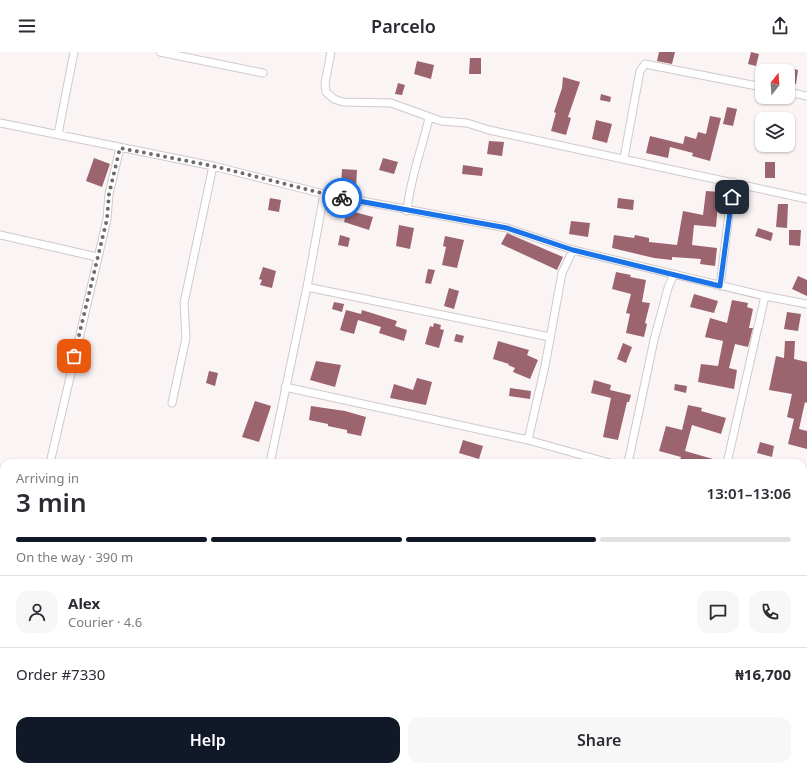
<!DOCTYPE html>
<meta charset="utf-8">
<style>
:root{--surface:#fff;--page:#f7f7f7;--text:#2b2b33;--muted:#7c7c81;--line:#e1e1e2;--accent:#111827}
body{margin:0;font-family:"Noto Sans",sans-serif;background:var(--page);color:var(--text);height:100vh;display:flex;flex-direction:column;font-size:15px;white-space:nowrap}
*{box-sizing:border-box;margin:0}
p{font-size:13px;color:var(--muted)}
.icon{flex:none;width:22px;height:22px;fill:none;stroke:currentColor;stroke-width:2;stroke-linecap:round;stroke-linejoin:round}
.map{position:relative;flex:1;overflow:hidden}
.panel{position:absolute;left:0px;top:407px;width:807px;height:312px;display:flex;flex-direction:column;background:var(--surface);border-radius:12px 12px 0 0;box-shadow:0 1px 3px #0004}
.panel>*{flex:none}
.needle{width:26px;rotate:17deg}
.fabs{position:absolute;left:755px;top:12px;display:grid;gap:8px}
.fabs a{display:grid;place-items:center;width:40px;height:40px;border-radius:8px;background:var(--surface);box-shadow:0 1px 3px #0004;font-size:20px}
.pin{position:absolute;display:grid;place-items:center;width:34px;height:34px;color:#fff;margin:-17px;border-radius:8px;box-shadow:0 2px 6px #0006}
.courier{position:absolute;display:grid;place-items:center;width:40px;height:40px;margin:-20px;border:3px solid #1a73e8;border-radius:50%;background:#fff;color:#222;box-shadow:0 1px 5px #0007}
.summary em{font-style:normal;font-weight:600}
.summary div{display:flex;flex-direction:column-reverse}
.summary{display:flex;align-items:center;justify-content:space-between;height:68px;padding:0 16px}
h1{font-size:26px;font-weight:600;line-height:30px}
.bar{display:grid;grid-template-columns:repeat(4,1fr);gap:6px 4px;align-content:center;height:48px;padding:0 16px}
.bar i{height:5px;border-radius:3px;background:var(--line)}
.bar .selected{background:var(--accent)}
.bar p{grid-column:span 4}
.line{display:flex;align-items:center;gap:10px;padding:0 16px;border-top:1px solid var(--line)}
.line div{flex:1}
.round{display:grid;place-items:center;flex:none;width:42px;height:42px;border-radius:12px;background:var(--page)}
.action{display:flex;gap:8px;margin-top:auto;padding:8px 16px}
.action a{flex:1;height:46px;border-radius:12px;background:var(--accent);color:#fff;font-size:16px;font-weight:600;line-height:46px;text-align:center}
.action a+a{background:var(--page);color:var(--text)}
header{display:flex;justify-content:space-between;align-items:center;height:52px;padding:0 16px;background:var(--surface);font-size:18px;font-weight:600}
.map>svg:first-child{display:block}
.building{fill:#9b646e}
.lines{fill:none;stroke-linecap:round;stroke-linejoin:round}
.minor-casing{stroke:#d0c9ca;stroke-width:9}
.minor{stroke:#fff;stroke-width:7}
.done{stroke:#6f6b6b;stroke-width:4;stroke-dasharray:0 7.2}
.route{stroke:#1a73e8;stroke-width:5}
</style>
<header><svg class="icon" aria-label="menu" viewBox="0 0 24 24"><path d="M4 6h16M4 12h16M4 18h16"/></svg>Parcelo<svg class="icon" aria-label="share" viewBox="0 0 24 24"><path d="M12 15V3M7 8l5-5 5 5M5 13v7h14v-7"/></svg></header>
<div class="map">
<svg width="807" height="719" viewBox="0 0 807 719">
<rect width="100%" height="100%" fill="#fbf4f5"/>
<!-- building -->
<path class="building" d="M659,0h16l-3,12 -15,-3z
M751,0l8,2 -3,12 -8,-2z
M470,6h11v16h-12z
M417,9l17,4 -3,14 -17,-5z
M788,16l10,2 -2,14 -8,-1z
M563,25l17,5 -12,35 3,1 -5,17 -15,-4 5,-18 -2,-1 8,-24z
M398,31l7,2 -3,10 -7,-1z
M601,42l10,3 -1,5 -10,-2z
M727,55l10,2 -4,17 -10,-2z
M710,64l11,2 -11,43 -18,-5 1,-3 -23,-6 -2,11 -22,-5 4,-17 33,8 2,-8 11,3 2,-7 8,2z
M596,68l16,4 -5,19 -15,-4z
M489,89l15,1 -2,14 -15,-2z
M94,106l16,6 -8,23 -16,-6z
M383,106l15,4 -4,12 -15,-4z
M765,110h10v16h-10z
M463,113l20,3 -1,8 -20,-2z
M342,117l15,1 -1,18 -15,-1z
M706,139l13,1 -3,35 -22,-2 -2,20 25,3 -2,18 -15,-2 1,-5 -29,-2v3l-18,-2 -42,-10 2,-13 20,3 1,-3 14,3v4l28,3 6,-34 20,4z
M270,146l11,2 -2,12 -11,-2z
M618,146l16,2 -1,10 -16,-2z
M778,152h10l-1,24 -11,-1z
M347,158l26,7 -4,13 -25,-8z
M571,169l19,2 -2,14 -19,-3z
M399,173l15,3 -4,21 -14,-3z
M758,176l15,5 -2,8 -16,-5z
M789,178h12l-1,16 -11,-1z
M507,181l56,24 -6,13 -56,-26z
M340,183l10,3 -2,9 -10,-2z
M445,184l19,4 -7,28 -15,-3 4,-18 -3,-1z
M263,215l13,4 -4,17 -12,-3 2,-5 -3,-1z
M428,217l7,1 -4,14 -6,-1z
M616,220l15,3 -1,2 16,3 -4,22 8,1 -5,20 2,1 -3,13 -18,-4 4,-19 -4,-1 5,-19 -19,-5z
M798,224l9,4v16l-15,-7z
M449,236l10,3 -5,18 -10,-3z
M694,242l24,7 -4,12 -24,-6z
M732,248l16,3 -1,4 6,2 -4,19h4l-5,19 -13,-3 -6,24 8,2 -3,19 -36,-7 3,-18 17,2 5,-25 -18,-4 5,-19 17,5z
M334,250l10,2 -2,8 -10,-3z
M346,258l15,4 1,-4 35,11 -2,5 12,4 -3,11 -25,-8 2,-6 -23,-7 -4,14 -14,-4z
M787,260l14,2 -3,17 -14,-2z
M434,271l7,2 -1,4 4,1 -5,18 -14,-4 5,-18 3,1z
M456,282l8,2 -2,7 -8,-2z
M498,289l31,9 -2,5 11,5 -8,19 -17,-7 2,-4 -7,-3 1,-1 -16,-5z
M785,289h10l-1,18 13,3v41l-2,-1 -6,27 8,2v18l-19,-5 6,-25 -7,-2 5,-23 -23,-4 7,-34 8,2z
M623,291l9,4 -6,16 -9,-4z
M316,309l25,4 -6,22 -25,-7z
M209,319l9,2 -3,13 -9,-3z
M417,326l15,4 -6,23 -36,-7 4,-14 19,6z
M594,328l17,5 -1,5 21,5 -2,7h-2l-9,38 -15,-3 8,-39 -20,-5z
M675,332l12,2 -1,7 -12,-3z
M510,336l21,3 -1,8 -21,-3z
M255,349l16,5 -12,36 -17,-5z
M688,353l14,3 -1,3 25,7 -5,16 -29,-9 -7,26 35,10v2h-41l2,-6 -22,-6 7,-25 16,4z
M311,354l34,5 21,6 -5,19 -14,-3v-3l-19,-4v-2l-19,-4z
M463,388l20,6 -4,13 -20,-6z
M760,390l14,4 -2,11 -15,-4z"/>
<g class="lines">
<defs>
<path id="minor" d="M160,0l103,21
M331,0l-6,31 1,9 8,7 9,3 48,1 50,18 26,2 22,7 318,69
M788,40l19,4
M0,71l213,43 111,28 183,34 66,22 192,46 42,8
M58,82l16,-82
M624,106l16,-87 5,-7 117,23
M407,159c3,-33 15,-62 22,-93
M0,183l97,22
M720,234l13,-104
M307,235l243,50
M285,335l243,53 82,23
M172,351l14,-65 -2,-35 29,-137
M528,388l17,-74 17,-93 11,-23
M50,411l57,-244 2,-25 11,-46
M270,411l37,-176 17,-93
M628,411l26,-123 14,-52 6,-14
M727,411l38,-167
M803,523l4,-13
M803,545l4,1
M0,563l4,1
M803,625l4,1
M359,715l1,4
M22,719l1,-4
M102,719l1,-4
M508,719l2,-4
M618,719l3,-4
M723,719l1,-4"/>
</defs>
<!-- minor casing -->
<use href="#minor" class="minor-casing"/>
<!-- minor -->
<use href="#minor" class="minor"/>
</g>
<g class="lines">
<!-- done -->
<path class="done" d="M74,304l33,-137 2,-25 11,-46 93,18 129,32"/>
<!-- route -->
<path class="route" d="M342,146l165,30 66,22 147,36 12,-89"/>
</g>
</svg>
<div class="fabs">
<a><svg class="needle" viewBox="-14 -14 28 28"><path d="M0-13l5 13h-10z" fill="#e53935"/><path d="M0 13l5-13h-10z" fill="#7c7c81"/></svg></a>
<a><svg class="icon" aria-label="layers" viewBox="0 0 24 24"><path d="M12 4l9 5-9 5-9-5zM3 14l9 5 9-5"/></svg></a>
</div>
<div class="pin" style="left:74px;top:304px;background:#ea580c"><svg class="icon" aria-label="bag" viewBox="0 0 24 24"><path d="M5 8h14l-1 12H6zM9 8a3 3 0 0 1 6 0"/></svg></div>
<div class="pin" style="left:732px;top:145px;background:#1f2937"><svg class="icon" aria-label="home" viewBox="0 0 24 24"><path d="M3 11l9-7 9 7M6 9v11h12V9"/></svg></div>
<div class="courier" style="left:342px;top:146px"><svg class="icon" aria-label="bike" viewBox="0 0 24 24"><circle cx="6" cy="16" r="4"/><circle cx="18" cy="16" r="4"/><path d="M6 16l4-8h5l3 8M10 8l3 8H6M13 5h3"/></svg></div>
<section class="panel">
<div class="summary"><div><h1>3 min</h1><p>Arriving in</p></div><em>13:01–13:06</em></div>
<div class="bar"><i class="selected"></i><i class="selected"></i><i class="selected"></i><i></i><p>On the way · 390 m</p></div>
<div class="line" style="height:72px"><a class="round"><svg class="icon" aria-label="person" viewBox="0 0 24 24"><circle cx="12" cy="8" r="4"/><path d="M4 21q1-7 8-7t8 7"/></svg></a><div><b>Alex</b><p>Courier · 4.6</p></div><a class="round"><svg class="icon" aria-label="chat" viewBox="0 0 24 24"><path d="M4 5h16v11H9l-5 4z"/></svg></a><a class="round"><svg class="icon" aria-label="phone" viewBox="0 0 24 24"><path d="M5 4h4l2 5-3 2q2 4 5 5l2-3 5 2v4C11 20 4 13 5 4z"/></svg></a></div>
<div class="line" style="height:52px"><div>Order #7330</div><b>₦16,700</b></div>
<div class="action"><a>Help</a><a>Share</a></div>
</section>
</div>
